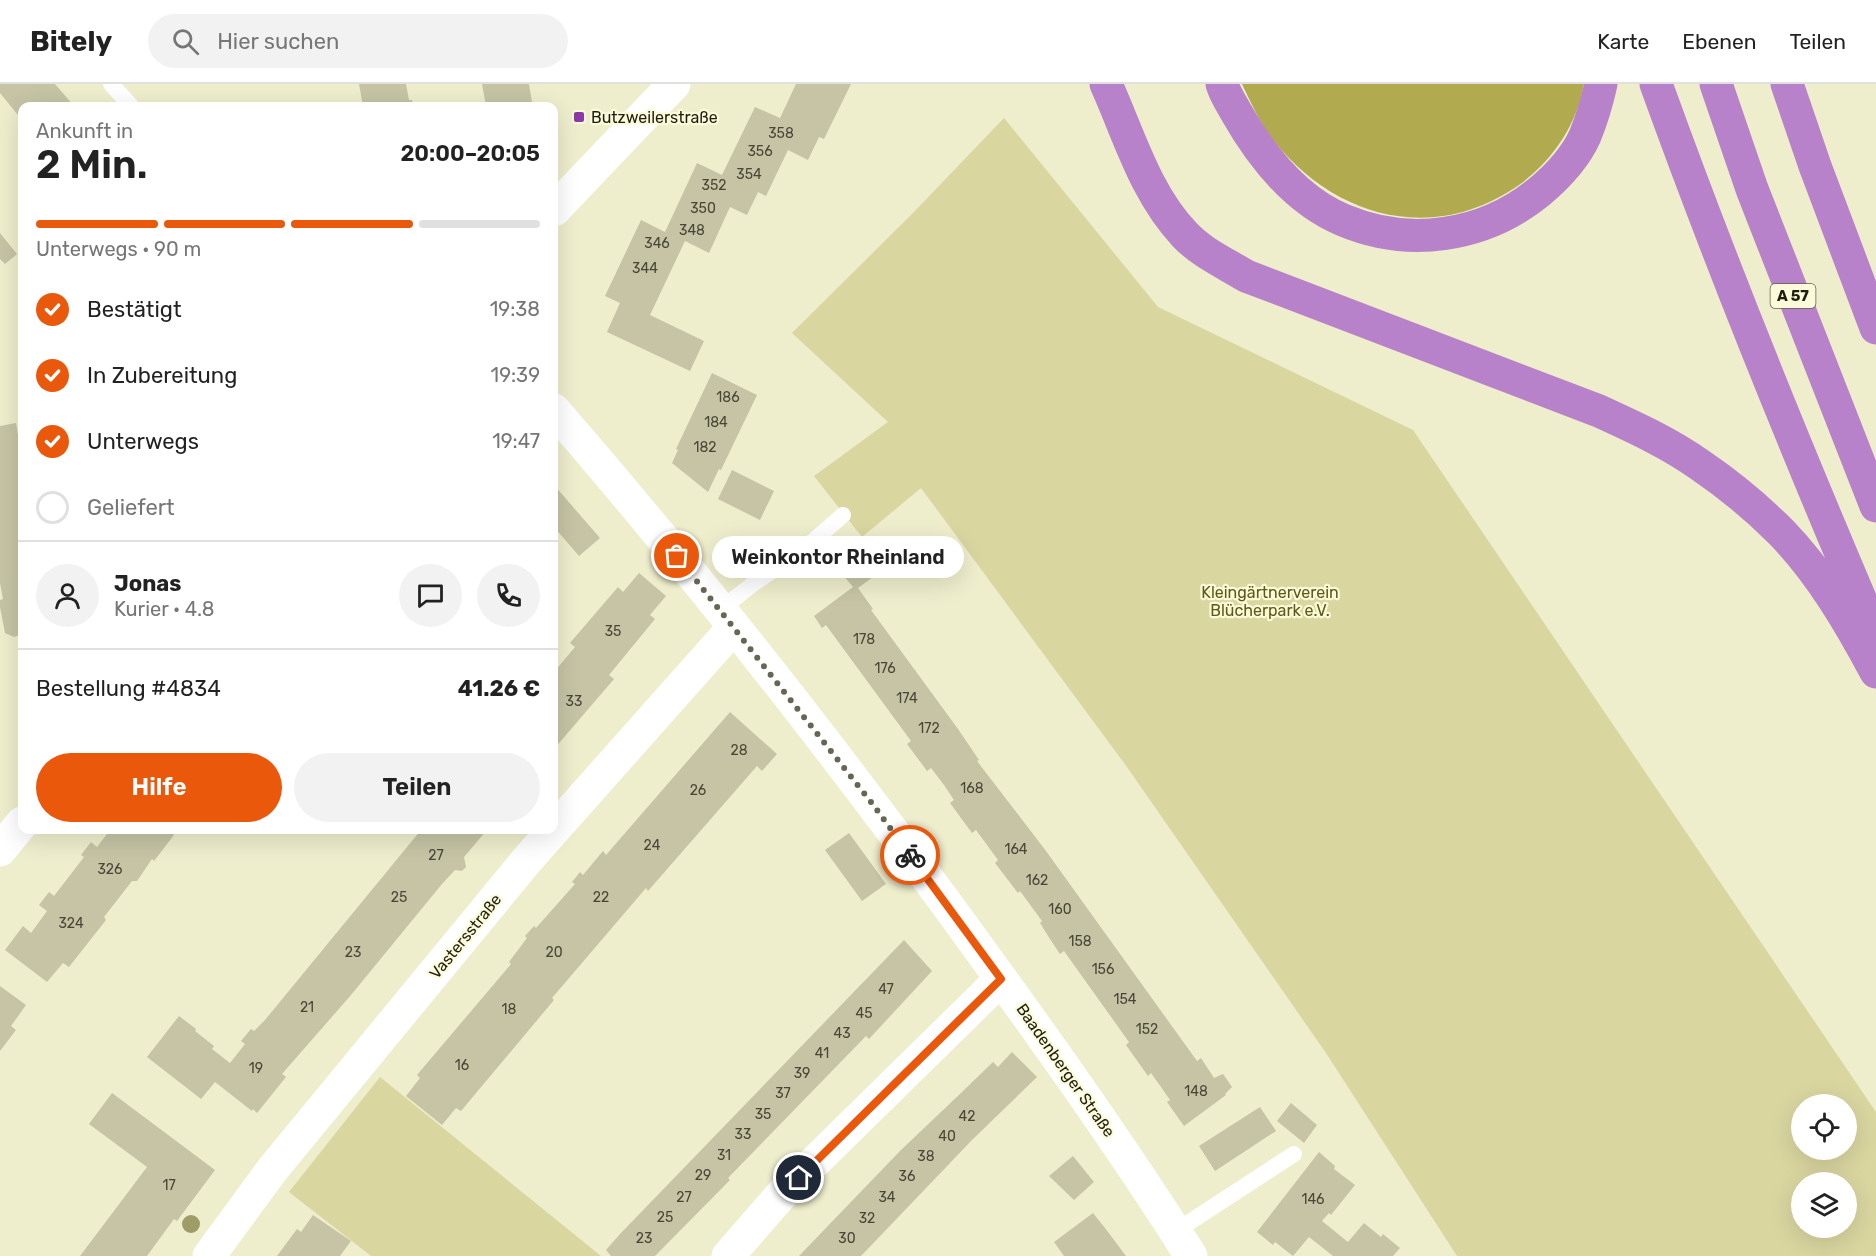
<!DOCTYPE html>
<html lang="de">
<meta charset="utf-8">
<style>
:root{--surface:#fff;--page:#f2f2f2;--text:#222;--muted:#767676;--line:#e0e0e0;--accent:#ea580c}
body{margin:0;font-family:Rubik,sans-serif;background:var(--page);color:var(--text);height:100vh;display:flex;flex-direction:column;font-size:22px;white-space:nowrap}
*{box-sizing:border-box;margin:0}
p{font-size:20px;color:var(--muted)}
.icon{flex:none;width:33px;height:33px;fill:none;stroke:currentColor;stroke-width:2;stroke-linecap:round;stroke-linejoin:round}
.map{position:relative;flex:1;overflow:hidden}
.panel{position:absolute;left:18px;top:18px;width:540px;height:732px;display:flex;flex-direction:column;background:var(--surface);border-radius:12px;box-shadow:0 6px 24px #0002}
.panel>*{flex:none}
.tools{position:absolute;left:1791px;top:1010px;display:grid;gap:12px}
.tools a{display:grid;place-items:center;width:66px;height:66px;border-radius:50%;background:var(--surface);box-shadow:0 6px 24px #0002;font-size:30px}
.pin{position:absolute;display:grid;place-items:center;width:51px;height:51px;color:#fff;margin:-26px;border:3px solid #fff;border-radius:50%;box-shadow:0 2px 6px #0007}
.courier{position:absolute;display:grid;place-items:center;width:60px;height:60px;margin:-30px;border:4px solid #ea580c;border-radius:50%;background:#fff;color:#222;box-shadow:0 2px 8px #0007}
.bubble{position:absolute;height:42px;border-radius:21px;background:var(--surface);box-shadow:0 6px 24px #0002;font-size:20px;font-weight:600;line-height:42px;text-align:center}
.summary em{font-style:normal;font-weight:600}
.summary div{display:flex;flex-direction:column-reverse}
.summary{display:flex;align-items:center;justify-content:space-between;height:102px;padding:0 18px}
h1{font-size:39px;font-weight:600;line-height:45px}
.bar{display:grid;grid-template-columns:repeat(4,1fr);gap:9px 6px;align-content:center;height:72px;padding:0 18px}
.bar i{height:8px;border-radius:4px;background:var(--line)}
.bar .active{background:var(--accent)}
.bar p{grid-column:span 4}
.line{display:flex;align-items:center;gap:15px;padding:0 18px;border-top:2px solid var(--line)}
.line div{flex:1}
.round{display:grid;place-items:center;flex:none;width:63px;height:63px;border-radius:32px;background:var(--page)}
ol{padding:0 18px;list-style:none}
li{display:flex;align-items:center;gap:18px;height:66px}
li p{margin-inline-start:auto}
li .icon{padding:6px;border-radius:50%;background:var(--accent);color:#fff;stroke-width:4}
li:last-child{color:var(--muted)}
li i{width:33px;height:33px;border:3px solid var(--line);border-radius:50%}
.cta{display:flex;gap:12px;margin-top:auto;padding:12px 18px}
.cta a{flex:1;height:69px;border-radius:36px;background:var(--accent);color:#fff;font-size:24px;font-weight:600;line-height:69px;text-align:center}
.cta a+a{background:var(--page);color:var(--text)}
header{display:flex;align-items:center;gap:36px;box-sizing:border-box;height:84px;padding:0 30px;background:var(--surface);border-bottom:2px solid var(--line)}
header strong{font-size:28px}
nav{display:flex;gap:33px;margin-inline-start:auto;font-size:21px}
.search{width:420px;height:54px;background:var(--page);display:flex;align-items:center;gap:15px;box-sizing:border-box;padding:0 21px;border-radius:33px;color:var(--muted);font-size:22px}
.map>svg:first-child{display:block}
.green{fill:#d9d6a0;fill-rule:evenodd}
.forest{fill:#b1aa4e}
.building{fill:#c6c4a5}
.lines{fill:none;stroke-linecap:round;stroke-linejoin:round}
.service{stroke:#fff;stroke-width:16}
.minor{stroke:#fff;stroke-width:33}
.secondary{stroke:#fff;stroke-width:33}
.motorway{stroke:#b782c9;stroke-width:33}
.tree{fill:#9f9c67}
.done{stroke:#676653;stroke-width:6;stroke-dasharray:0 10.8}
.route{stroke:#ea580c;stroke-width:8}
.poi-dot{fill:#8d39a7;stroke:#fbfad9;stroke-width:2}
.labels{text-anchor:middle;stroke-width:4.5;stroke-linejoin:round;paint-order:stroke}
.number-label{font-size:14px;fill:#484737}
.shield{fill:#fbfad9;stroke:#605f4e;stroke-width:1.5}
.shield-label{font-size:15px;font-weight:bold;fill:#1e1d12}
.poi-label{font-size:16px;fill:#1e1d12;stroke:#fbfad9;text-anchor:start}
.park-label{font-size:16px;fill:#5e5915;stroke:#fbfad9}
.street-label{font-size:16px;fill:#1e1d12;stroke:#fbfad9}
</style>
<header>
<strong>Bitely</strong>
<div class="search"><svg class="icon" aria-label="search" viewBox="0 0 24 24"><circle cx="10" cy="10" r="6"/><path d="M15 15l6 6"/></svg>Hier suchen</div>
<nav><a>Karte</a><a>Ebenen</a><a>Teilen</a></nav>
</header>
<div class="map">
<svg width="1876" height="1172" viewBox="0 0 1876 1172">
<rect width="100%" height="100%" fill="#eeedcc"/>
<!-- green -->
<path class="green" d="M1004,34l154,189 255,123 463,682v144h-419l-131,-203 -199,-286 -206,-279 -59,49 -48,-61 74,-54 -96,-89 121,-120zM1802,1020h44v45h-44zM1802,1098h44v45h-44z
M380,993l221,179h-230l-82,-64z"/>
<!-- forest -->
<path class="forest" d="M1242,0h342c-7,41 -32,77 -65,101 -86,60 -184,33 -246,-45 -13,-17 -22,-37 -31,-56z"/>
<!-- building -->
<path class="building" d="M0,0h55l19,22h-52v14l-22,-27z
M359,0h47l3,16h3l1,6h-50z
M482,0h47l3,18 -23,4h-23z
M796,0h55l-27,55 -5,-2 -11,23 -20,-10 -22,46 -8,-4 -11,23 -17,-8 -21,46 -24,-12 -35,74 54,26 -14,30 -83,-39 13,-29 -15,-7 36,-76 24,12 32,-69 25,12 33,-68 25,11z
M0,149l17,21 -12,10 -5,-5z
M712,289l45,22 -36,75 -2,-1 -11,23 -36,-29 6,-13 -2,-1z
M16,339l6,36v175l-8,3 -9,-4 -5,-26v-7l3,-1 -3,-16v-157z
M732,386l42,21 -14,29 -42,-21z
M554,401l46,53 -21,18 -25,-29z
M860,456l17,22 -10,7 6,8 -15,11 15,21 -2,1 87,119 21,31 -2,1 69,90 151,210 4,-3 13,20 9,-4 9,13 -7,7 1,1 -42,31 -17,-24 3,-2 -9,-13 -10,-14 -3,3 -22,-31 3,-3 -65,-91 -4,3 -10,-15 -10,-16 2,-2 -22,-30 -2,2 -23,-30 3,-3 -22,-30 -4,3 -22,-30 4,-3 -10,-15 -13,-17 -4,3 -20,-27 4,-3 -33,-45 -52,-71 -4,3 -8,-12 39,-29 -20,-24z
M639,489l27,23 -16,19 5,4 -46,56 5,4 -60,70v-77l21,-25 -5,-4 48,-56 5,5z
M730,628l47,42 -15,17 -5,-5 -109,125 -2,-3 -94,110 2,2 -93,111 -5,-3 -14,17 -36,-29 14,-18 -3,-3 94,-111 -2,-2 18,-24 -2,-2 9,-10 2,2 39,-44 -3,-2 8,-10 3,3 20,-24 3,4z
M110,746h65l-3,3 2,2 -20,26 -2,-2 -15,22h-5l-28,36 2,3 -37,47 -6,-4 -16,19 -42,-32 18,-24 8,7 16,-22 -8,-6 10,-13 5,4 30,-39 -3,-2 10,-13 6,5z
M421,746h66l-23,27 2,10 -4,4 -7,-1 -13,14 -91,111 -69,79 4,3 -29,36 -4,-4 -1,2 -37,-29 -14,17 -54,-42 32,-41 17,13 -1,2 19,15 -2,3 18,14 15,-19 -4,-3 10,-12 3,2 11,-11z
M849,749l37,51 -24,17 -37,-51z
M904,856l28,31 -63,68 -3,-3 -138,142 2,2 -75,76h-44l-5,-6 14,-16z
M0,902l26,19 -15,21 5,4 -16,21z
M1012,968l25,25 -65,63 -111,116h-62l101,-105 62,-59 31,-30 5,5z
M112,1009l103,77 -38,51 -3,-2 -27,37h-67l67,-89 -58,-43z
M1291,1019l26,22 -13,18 -27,-22z
M1260,1023l16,24 -61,40 -16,-25z
M1319,1068l16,14 -1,3 21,16 -24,30 -2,-2 -7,8 26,21 16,-19 17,14 2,-3 17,14 -7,8h-60l-24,-19 -16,19 -18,-14 -2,3 -16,-13z
M1073,1072l21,26 -20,18 -25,-24z
M1093,1129l12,15 21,28h-62l-10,-14z
M313,1131l38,26 -11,15h-63l20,-27 4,3z"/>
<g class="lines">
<!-- service -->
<path class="service" d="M111,0l20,22
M720,526l33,-26 51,-35 39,-34
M1176,1147l118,-77"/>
<!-- minor -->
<path class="minor" d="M554,326c138,159 269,326 394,496 84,115 167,230 243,350
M209,1172l63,-86 255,-310 207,-233
M728,1172l54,-62 219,-215"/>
<!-- secondary -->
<path class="secondary" d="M554,126l120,-126
M0,766l22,-27"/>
<!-- motorway -->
<path class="motorway" d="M1106,0c23,51 39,109 79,151 17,18 40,28 61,41l353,135c35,16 70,32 101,54 28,19 57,43 81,67 39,40 69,91 95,140
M1222,0c3,10 9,19 14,28 25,44 59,88 107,108 66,28 141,17 196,-28 18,-15 36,-34 46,-56 7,-17 12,-34 16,-52
M1656,0c67,186 142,370 220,552
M1716,0l36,105 124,317
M1787,0l28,82 61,162"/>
</g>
<!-- trees -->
<circle class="tree" cx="191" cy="1140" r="9"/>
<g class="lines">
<!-- done -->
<path class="done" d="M677,472l194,246 39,53"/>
<!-- route -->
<path class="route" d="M799,1094l202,-199 -91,-124"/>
</g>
<!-- markers -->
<rect class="poi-dot" x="573" y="27" width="12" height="12" rx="3"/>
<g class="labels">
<!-- number labels -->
<g class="number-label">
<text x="781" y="54">358</text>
<text x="760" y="72">356</text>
<text x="749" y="95">354</text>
<text x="714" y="106">352</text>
<text x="703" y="129">350</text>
<text x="692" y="151">348</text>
<text x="657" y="164">346</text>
<text x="645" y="189">344</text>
<text x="728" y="318">186</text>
<text x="716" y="343">184</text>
<text x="705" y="368">182</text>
<text x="613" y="552">35</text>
<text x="864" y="560">178</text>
<text x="885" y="589">176</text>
<text x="907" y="619">174</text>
<text x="574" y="622">33</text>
<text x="929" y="649">172</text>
<text x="739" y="671">28</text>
<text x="972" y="709">168</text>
<text x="698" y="711">26</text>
<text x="652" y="766">24</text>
<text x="1016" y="770">164</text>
<text x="436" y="776">27</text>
<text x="110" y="790">326</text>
<text x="1037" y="801">162</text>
<text x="399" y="818">25</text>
<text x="601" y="818">22</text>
<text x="1060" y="830">160</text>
<text x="71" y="844">324</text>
<text x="1080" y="862">158</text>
<text x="353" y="873">23</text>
<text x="554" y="873">20</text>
<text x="1103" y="890">156</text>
<text x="886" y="910">47</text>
<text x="1125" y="920">154</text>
<text x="307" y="928">21</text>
<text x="509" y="930">18</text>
<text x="864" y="934">45</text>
<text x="1147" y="950">152</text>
<text x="842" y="954">43</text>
<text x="822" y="974">41</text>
<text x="462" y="986">16</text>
<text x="256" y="989">19</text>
<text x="802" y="994">39</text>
<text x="1196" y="1012">148</text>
<text x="783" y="1014">37</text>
<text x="763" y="1035">35</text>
<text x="967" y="1037">42</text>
<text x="743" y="1055">33</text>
<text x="947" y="1057">40</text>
<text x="724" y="1076">31</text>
<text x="926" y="1077">38</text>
<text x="703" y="1096">29</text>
<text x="907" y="1097">36</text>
<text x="169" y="1106">17</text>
<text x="684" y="1118">27</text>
<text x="887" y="1118">34</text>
<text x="1313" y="1120">146</text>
<text x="665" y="1138">25</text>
<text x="867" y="1139">32</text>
<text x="644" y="1159">23</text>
<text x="847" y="1159">30</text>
</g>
<!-- shield labels -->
<rect class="shield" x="1770.5" y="200" width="45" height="24" rx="4.5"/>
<g class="shield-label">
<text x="1793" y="217">A 57</text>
</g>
<!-- poi labels -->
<g class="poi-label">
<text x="591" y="39">Butzweilerstraße</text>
</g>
<!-- park labels -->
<g class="park-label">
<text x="1270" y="514">Kleingärtnerverein<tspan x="1270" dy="18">Blücherpark e.V.</tspan></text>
</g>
<!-- street labels -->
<g class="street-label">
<text transform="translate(465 852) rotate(-51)" y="6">Vastersstraße</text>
<text transform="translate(1066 986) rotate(55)" y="6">Baadenberger Straße</text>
</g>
</g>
</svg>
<div class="tools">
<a><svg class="icon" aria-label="locate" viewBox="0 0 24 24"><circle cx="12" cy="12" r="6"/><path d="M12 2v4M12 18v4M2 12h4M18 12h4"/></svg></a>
<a><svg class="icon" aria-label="layers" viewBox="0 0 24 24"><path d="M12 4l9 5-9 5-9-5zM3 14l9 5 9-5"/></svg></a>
</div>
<div class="pin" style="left:677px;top:472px;background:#ea580c"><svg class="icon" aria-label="bag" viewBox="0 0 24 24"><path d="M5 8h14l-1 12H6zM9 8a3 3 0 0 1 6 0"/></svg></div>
<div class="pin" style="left:799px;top:1094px;background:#1f2937"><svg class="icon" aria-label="home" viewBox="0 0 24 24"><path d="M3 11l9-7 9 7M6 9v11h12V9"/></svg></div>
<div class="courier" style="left:910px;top:771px"><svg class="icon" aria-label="bike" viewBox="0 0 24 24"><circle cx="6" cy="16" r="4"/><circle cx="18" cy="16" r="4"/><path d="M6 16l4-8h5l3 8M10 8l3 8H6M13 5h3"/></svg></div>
<div class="bubble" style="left:712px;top:452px;width:252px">Weinkontor Rheinland</div>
<section class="panel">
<div class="summary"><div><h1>2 Min.</h1><p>Ankunft in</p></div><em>20:00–20:05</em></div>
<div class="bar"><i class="active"></i><i class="active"></i><i class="active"></i><i></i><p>Unterwegs · 90 m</p></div>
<ol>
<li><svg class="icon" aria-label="check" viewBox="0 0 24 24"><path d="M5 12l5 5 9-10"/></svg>Bestätigt<p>19:38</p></li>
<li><svg class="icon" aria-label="check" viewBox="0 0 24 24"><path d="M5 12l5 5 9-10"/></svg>In Zubereitung<p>19:39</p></li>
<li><svg class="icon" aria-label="check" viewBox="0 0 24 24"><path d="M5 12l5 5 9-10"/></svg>Unterwegs<p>19:47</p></li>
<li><i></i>Geliefert</li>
</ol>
<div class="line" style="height:108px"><a class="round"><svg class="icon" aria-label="person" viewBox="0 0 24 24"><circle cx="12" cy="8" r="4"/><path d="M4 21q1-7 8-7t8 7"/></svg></a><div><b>Jonas</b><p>Kurier · 4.8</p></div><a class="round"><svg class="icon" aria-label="chat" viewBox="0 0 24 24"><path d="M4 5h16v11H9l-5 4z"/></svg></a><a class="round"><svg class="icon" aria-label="phone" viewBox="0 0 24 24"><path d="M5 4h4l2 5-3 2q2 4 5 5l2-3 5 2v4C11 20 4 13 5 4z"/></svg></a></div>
<div class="line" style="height:78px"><div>Bestellung #4834</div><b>41.26 €</b></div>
<div class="cta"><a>Hilfe</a><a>Teilen</a></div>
</section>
</div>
